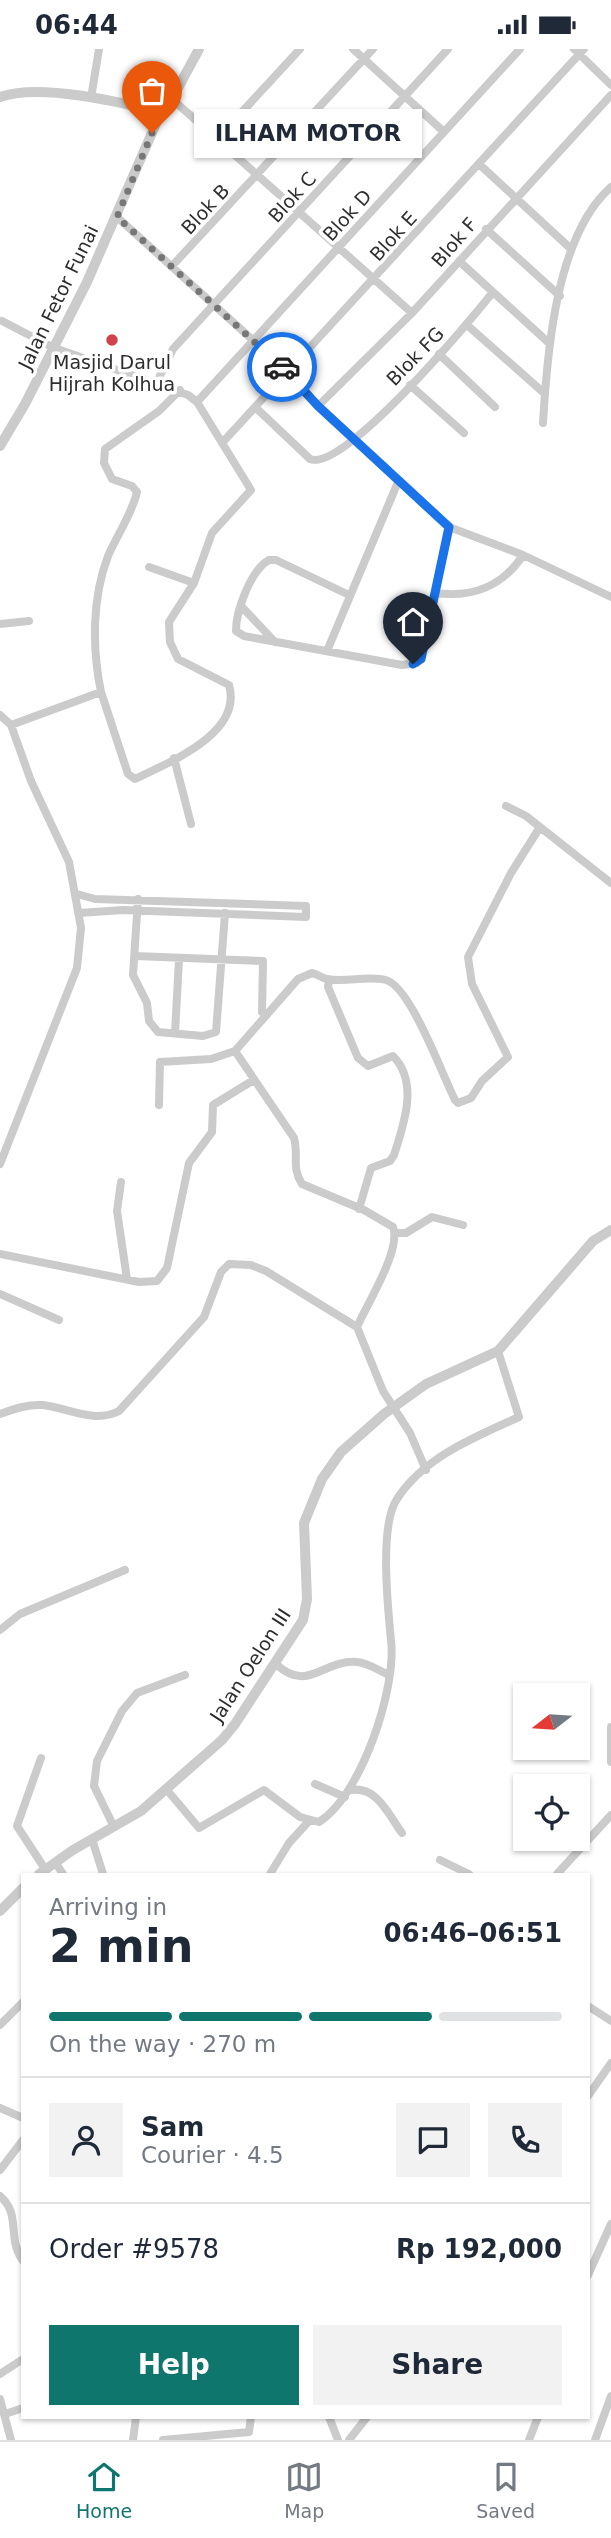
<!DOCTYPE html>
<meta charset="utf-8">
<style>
:root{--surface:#fff;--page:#f2f2f3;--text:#1f2937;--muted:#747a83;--line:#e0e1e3;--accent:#0f766e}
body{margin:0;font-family:"DejaVu Sans",sans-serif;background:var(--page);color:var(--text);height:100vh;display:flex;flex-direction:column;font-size:26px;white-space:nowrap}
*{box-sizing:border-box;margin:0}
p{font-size:23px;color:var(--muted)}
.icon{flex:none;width:38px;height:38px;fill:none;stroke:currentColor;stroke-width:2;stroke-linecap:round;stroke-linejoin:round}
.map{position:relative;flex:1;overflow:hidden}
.sheet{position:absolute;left:21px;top:1824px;width:569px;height:546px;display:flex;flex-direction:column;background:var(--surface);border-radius:0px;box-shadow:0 2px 5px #0004}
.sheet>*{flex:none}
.needle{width:46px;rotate:253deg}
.controls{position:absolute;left:513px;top:1634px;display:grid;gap:14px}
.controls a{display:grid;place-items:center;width:77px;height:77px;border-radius:0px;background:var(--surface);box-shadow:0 2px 5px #0004;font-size:35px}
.pin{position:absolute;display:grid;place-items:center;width:60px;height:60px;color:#fff;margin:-72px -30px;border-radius:50% 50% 50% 0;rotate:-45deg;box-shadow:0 0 7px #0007}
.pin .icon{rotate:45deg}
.courier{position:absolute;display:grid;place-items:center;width:70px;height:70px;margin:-35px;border:5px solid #1a73e8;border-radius:50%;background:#fff;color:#222;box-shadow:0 2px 9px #0007}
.bubble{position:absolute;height:49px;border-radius:0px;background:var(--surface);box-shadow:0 2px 5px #0004;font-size:23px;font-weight:800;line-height:49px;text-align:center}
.head em{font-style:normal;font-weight:800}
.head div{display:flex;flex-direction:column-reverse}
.head{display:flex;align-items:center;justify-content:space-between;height:119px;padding:0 28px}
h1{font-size:46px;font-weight:800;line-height:52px}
.bar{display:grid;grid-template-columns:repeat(4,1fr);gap:10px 7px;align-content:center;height:84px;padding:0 28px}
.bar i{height:9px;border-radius:5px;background:var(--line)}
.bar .selected{background:var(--accent)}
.bar p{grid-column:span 4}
.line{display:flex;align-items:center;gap:18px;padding:0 28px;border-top:2px solid var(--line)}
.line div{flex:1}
.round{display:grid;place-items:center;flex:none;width:74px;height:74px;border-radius:0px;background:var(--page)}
.button{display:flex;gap:14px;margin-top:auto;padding:14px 28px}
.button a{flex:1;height:80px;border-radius:0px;background:var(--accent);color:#fff;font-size:28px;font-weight:800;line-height:80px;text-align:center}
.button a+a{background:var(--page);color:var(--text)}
.status{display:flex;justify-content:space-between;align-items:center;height:49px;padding:0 35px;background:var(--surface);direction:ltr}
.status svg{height:19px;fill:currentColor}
.menu{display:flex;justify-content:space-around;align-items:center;height:98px;border-top:2px solid var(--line);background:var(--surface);font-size:19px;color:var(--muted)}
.menu a{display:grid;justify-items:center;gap:4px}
.menu .selected{color:var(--accent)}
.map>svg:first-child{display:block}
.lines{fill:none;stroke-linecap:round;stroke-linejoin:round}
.minor{stroke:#cbcbcb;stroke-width:8}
.tertiary{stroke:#cbcbcb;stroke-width:10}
.done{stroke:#777;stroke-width:7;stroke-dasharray:0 12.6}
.route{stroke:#1a73e8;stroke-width:9}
.poi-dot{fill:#d1434c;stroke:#fff;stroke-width:2.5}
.labels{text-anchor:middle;stroke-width:7;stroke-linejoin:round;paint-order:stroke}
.street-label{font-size:19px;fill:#2e2e2e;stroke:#fff}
.poi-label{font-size:19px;fill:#2e2e2e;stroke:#fff}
</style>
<div class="status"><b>06:44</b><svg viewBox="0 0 49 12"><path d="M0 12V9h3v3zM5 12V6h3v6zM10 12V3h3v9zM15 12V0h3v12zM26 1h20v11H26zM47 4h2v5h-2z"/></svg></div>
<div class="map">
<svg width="611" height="2391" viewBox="0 0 611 2391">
<rect width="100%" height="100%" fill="#fff"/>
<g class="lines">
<!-- minor -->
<path class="minor" d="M353,0l90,82
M574,0l37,36
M91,49l8,-49
M172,50l240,214
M218,89l82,-89
M479,115l91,84
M117,168l171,155 30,34 131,121 74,28 88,42
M486,180l74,67
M459,212l91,83
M172,217l201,-217
M2,272l50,26 136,48 9,7 54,88 -39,43 -18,50 -25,39 1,20 8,17 51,26c14,49 -60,77 -94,94l-7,-5 -27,-82 -90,33
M467,276l77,68
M439,305l56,53
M157,333l16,-33 275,-300
M410,336l54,48
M197,353l323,-353
M318,357l94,-93 199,-218
M255,358l55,52c33,14 160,-138 183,-167
M543,374c4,-70 13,-188 68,-236
M222,394l362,-394
M149,518l45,16
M435,544c37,5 68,-7 88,-38
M349,546l-73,-35h-7c-18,10 -33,50 -33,71l8,5 158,29 15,-2 5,-9 27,-127
M242,558l33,35
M0,575l29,-3
M327,602l71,-169
M101,643c-9,-44 -9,-94 7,-136 9,-21 24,-42 29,-64l-5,-6 -20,-7 -8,-16 1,-14 54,-38 21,-21
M0,666l11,10 20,56 38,81 12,66 -4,40 -77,196
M174,709l17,66
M506,757l20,10 85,67
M77,845l18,5 211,7v11l-183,-7 -44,3
M138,850l-5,76 14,28 2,18 9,11 45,4 13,-4 9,-119
M135,907l128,5 -1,51
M329,931l-1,7 30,71 10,8 25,-10c26,26 11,68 1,99l-4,6 -19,7 -12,41
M175,984l4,-74
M235,1002l59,87c5,18 -3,29 8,46l62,26 29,17c9,22 -27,79 -36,100l26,64 27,42 16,37
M159,1056l1,-43 51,-3 24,-8 63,-72 14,-6c6,1 9,5 15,6 18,4 40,-4 59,1 25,7 57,97 69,120l3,3 13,-5 11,-17 26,-24 -36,-73 -4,-27 43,-84 29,-46
M121,1133l-4,29 10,68
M395,1184h11l26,-16 31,8
M0,1205l139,28 18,-1 10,-13 22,-105 23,-31 1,-27 39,-24
M0,1245l59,26
M0,1365c14,-5 28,-10 43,-9 25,3 51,19 76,6l85,-94 17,-45 8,-8 22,1 15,6 91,56
M0,1581l20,-16 105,-44
M276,1615c32,30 47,-5 81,-2 11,1 21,8 30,12
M611,1678v35
M41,1709l-24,68 28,43
M315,1735l30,13
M167,1741l32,38 65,-38 36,27 19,5c42,-26 78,-134 72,-182 -3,-31 -12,-115 6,-141 27,-42 78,-62 122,-82l-21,-66
M351,1741c26,-4 37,24 51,43
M114,1778l-20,-41 3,-25 25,-50 15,-18 48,-18
M92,1790l11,35
M440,1811l29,14
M55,1813l8,12
M270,1825l19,-31 20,-22
M557,1825l54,-59
M588,1957l23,15
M0,1976l23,-23
M588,2047l23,-33
M0,2059l23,10
M0,2121l23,-30
M0,2147c22,19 6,41 23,65
M588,2226l23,-51
M0,2325l23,-15
M0,2350l11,41
M5,2365l18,-6
M329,2368l9,23
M133,2391l3,-23
M163,2391l86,-8 2,-15
M349,2391l18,-23
M529,2391l9,-23
M595,2391l16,-44"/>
<!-- tertiary -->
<path class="tertiary" d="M0,48c39,-14 120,5 161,15
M0,397l25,-42 62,-122 74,-170 11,-13 27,-50
M39,1825l34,-24 68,-39 81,-71 13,-16 68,-104 4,-21 -3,-76 18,-44 19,-27 43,-38 42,-30 72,-33 95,-110 18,-11
M0,1862l23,-23"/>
</g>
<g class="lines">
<!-- done -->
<path class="done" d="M152,84l-35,84 165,150"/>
<!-- route -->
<path class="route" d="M282,318l36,39 131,121 -28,132 -8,5"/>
</g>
<!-- markers -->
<circle class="poi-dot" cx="112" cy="291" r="7"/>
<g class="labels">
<!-- street labels -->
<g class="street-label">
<text transform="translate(292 148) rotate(-48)" y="7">Blok C</text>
<text transform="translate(205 160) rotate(-47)" y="7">Blok B</text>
<text transform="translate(347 166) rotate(-48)" y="7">Blok D</text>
<text transform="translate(393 187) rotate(-48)" y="7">Blok E</text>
<text transform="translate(454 193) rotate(-49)" y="7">Blok F</text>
<text transform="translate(58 248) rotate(-64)" y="7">Jalan Fetor Funai</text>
<text transform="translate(415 307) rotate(-46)" y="7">Blok FG</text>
<text transform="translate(250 1616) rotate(-57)" y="7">Jalan Oelon III</text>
</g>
<!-- poi labels -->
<g class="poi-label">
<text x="112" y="320">Masjid Darul<tspan x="112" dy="22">Hijrah Kolhua</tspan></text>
</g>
</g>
</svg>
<div class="controls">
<a><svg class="needle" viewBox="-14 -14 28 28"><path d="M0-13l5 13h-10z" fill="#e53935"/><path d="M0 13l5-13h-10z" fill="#747a83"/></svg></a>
<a><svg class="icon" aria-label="locate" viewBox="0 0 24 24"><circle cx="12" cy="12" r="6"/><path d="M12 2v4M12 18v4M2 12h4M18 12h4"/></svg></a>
</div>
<div class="pin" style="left:152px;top:84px;background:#ea580c"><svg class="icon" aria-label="bag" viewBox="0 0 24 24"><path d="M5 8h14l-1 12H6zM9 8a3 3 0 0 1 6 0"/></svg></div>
<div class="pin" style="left:413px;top:615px;background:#1f2937"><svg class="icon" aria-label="home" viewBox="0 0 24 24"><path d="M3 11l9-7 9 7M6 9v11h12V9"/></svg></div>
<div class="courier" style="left:282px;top:318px"><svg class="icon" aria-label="car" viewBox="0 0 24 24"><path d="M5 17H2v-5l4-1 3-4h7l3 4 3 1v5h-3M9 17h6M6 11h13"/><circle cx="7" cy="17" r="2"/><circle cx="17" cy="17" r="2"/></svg></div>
<div class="bubble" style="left:194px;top:60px;width:228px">ILHAM MOTOR</div>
<section class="sheet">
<div class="head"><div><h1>2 min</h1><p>Arriving in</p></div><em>06:46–06:51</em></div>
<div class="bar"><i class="selected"></i><i class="selected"></i><i class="selected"></i><i></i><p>On the way · 270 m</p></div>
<div class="line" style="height:126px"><a class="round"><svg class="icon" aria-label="person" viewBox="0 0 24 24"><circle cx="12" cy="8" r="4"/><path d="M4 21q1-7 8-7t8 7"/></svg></a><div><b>Sam</b><p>Courier · 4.5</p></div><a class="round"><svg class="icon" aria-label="chat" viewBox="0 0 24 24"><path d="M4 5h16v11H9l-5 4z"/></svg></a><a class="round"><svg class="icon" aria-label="phone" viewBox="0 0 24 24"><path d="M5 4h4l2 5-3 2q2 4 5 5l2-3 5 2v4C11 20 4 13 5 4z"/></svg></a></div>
<div class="line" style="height:91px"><div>Order #9578</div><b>Rp 192,000</b></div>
<div class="button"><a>Help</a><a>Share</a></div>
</section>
</div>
<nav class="menu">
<a class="selected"><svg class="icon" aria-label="home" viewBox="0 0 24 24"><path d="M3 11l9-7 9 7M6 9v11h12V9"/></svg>Home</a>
<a><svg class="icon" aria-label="map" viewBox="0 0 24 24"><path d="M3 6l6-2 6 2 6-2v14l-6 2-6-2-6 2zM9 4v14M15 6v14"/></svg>Map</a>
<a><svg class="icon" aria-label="saved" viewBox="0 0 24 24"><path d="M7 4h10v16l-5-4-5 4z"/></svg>Saved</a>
</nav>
